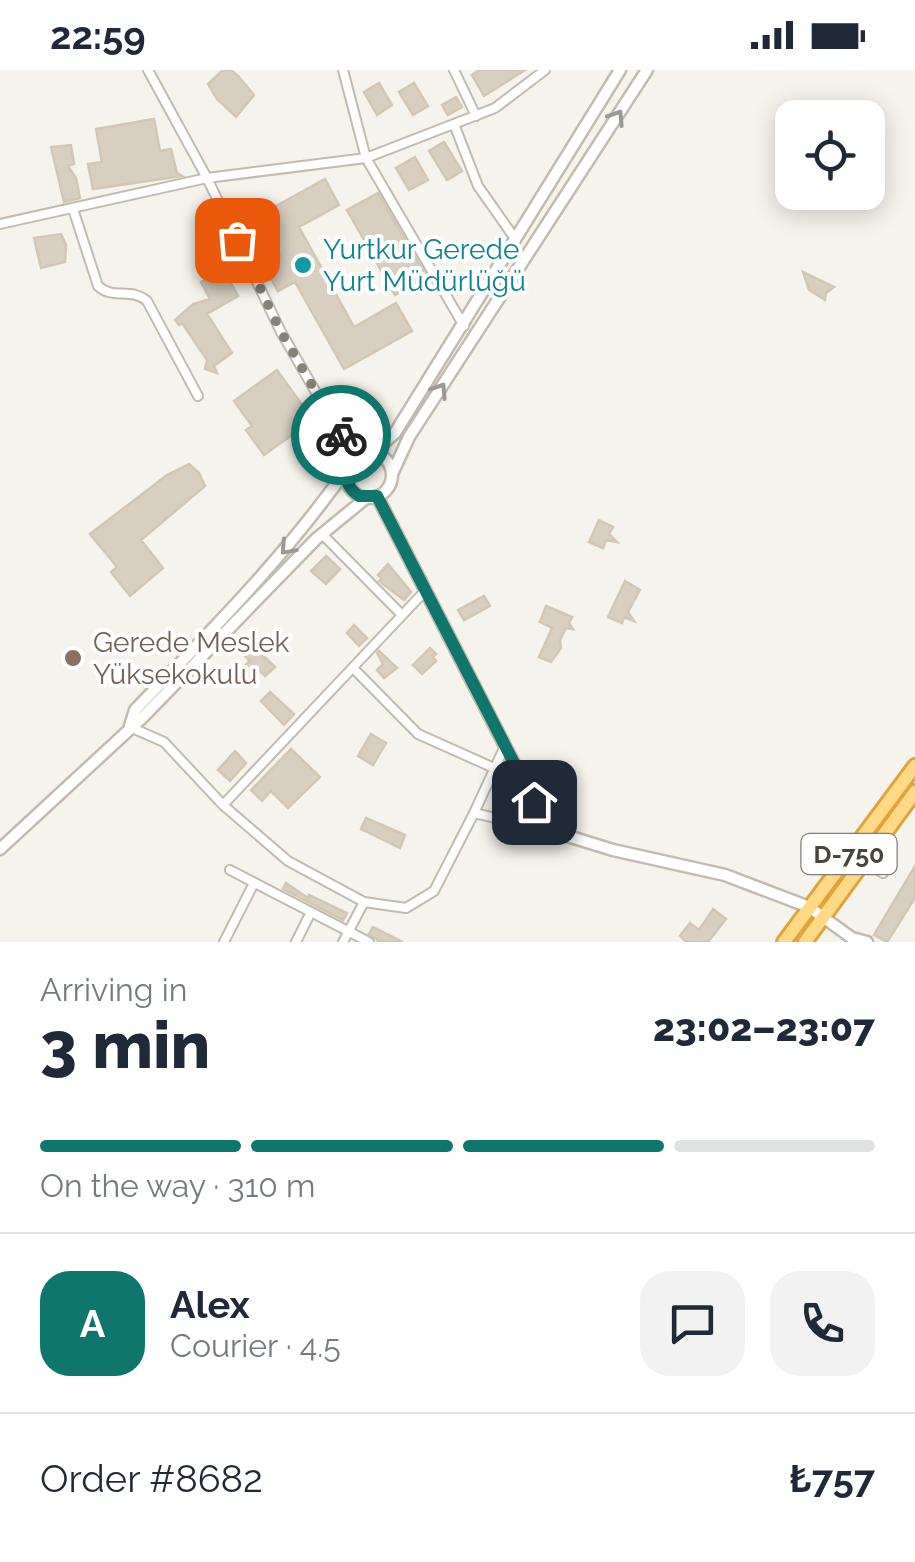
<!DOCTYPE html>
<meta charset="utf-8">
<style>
:root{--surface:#fff;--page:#f2f2f3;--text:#1f2937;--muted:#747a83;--line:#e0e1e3;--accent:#0f766e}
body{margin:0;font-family:Raleway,sans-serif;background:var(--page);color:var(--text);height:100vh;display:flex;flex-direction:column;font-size:38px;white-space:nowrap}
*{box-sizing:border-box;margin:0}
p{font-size:32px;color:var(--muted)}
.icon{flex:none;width:55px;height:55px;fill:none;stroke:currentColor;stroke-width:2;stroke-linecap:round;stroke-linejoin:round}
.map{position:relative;height:872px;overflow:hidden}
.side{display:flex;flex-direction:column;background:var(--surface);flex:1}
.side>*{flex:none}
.tools{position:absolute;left:775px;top:30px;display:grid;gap:20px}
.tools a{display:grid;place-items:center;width:110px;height:110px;border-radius:20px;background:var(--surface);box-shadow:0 5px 25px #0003;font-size:50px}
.pin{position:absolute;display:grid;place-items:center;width:85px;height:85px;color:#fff;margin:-42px;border-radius:20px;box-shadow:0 5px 15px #0006}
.courier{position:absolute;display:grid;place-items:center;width:100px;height:100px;margin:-50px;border:8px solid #0f766e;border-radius:50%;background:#fff;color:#222;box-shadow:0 2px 12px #0007}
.summary em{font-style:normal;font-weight:800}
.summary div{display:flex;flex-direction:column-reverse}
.summary{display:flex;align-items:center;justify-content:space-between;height:170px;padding:0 40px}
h1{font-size:65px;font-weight:800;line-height:75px}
.bar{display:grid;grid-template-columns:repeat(4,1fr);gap:15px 10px;align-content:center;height:120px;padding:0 40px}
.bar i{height:12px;border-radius:8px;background:var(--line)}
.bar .selected{background:var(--accent)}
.bar p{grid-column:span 4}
.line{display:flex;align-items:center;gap:25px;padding:0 40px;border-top:2px solid var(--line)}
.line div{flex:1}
.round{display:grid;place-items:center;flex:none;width:105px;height:105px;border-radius:30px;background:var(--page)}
.status{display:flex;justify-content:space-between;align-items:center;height:70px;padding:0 50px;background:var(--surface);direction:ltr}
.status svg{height:28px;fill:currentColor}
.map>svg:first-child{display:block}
.building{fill:#d8cfc1;stroke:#d3c7b4;stroke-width:2.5}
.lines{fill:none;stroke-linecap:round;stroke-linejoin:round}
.minor-casing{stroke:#c2bbae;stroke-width:12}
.tertiary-casing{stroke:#c2bbae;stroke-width:15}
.trunk-casing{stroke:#e0a43c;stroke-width:18}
.minor{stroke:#fff;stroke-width:8}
.tertiary{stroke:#fff;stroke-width:10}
.trunk{stroke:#ffd985;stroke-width:12}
.oneway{stroke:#9c9892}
.done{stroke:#878178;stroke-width:10;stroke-dasharray:0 18}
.route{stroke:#0f766e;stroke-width:12}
.culture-dot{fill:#0f9aa8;stroke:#fff;stroke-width:4}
.education-dot{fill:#8d6e63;stroke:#fff;stroke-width:4}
.labels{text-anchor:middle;stroke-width:8;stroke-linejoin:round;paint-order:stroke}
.shield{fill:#fff;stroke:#817c74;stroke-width:2.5}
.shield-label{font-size:25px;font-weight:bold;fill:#4b4439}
.culture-label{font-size:28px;fill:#0d838f;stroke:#fff;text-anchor:start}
.education-label{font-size:28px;fill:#785e54;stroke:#fff;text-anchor:start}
</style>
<div class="status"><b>22:59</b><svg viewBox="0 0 49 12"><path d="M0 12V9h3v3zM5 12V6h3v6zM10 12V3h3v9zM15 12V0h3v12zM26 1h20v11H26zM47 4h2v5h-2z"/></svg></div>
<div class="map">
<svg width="915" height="872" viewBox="0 0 915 872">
<rect width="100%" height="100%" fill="#f6f3ec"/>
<!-- building -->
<path class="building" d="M223,0h8l8,7 15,18 -18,22 -19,-18 -9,-15z
M479,0h46l-41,26 -12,-21z
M379,13l13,22 -15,10 -13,-23z
M414,13l14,23 -15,9 -14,-23z
M456,27l6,10 -14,8 -6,-10z
M154,49l6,32 11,-2 6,24 5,3 -89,13 -5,-25 14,-2 -6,-33z
M444,72l18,29 -15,9 -18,-29z
M71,75l3,19 -6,2 8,12 4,20 -16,4 -13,-55z
M415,87l13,23 -19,10 -13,-22z
M325,109l14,26 -40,22 55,100 42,-24 16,28 -68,38 -49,-87 -17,9 -13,-22 17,-10 -24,-43z
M378,123l49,84 -32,18 -48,-85z
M61,164l5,11 -1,17 -24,6 -7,-30z
M224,200l14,26 -31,18 25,39 -18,13 3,7 -12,-4 2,-9 -25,-37 -3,2 -4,-5 18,-16 17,-5 -9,-17z
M803,202l31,15 -8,6 -1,7 -16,-10z
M277,300l36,50 -49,35 -18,-25 6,-4 -18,-25z
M189,394l10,9 6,13 -64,54 22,28 -33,28 -19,-24 6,-5 -27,-33 77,-59z
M599,450l14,7 -4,7 8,8 -11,-2 -3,8 -14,-6z
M326,486l14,13 -14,15 -15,-13z
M388,494l23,28 -7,8 -25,-19 3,-2 -4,-4z
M625,511l15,9 -12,22 6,9 -10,-4 -2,6 -14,-6z
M484,526l6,10 -26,14 -6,-10z
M546,536l26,11 -3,6 4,6 -7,-1 -6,12 1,8 -10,14 -12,-5 13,-29 -12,-6z
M354,555l13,13 -8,8 -12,-13z
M249,572l26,25 -10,9 -6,-6 -14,14 -10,-9 15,-14 -9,-9z
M430,578l6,6 -3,3 3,4 -14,13 -9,-9z
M379,581l18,17 -13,10 -7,-8 6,-6 -6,-11z
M270,622l24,22 -10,11 -23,-24z
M371,664l15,9 -13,22 -15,-9z
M291,679l29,28 -32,31 -17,-17 -9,10 -11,-11z
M235,681l11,12 -16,18 -12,-11z
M366,748l39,17 -5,13 -39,-19z
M915,796v32l-28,44 -13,-7z
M286,813l22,15 1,-3 38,18 -4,7 -60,-31z
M713,839l13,10 -18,23h-22l-6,-6 10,-13 9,7z
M373,857l30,15h-23l-11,-8z"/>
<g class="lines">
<defs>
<path id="minor" d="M343,0l23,88 98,168
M454,0l22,46
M454,54l24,62 38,54
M73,139l25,77c15,14 33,1 49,15l51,95
M0,154l207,-46 -59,-108
M354,388l-73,-126 -74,-154 159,-20 129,-50 50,-38
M322,464l80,81
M353,598l65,66 76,34
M130,657l34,15 59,63 65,56 76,41 42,6 28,-17 40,-78 74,17
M223,735l202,-214
M474,743l31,-67
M864,791l19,12
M230,800l139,72
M224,872l30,-59
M296,872l15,-30
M343,872l21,-40"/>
<path id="tertiary" d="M373,382l22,-19 225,-363
M346 405a23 23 0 1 1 46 0a23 23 0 1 1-46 0Z
M392,404l17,-37 238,-367
M377,426l171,334 65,20 112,25 84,32 43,31 15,4
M130,656l5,-16c74,-77 149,-152 211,-240
M0,779l143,-132 173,-178 50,-41"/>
<path id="trunk" d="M784,872l131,-176
M805,872l110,-150"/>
</defs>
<!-- minor casing -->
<use href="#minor" class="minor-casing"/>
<!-- tertiary casing -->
<use href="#tertiary" class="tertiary-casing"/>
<!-- trunk casing -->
<use href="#trunk" class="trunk-casing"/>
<!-- minor -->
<use href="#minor" class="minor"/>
<!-- tertiary -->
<use href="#tertiary" class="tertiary"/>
<!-- trunk -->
<use href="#trunk" class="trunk"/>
</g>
<!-- one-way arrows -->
<defs><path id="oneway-chevron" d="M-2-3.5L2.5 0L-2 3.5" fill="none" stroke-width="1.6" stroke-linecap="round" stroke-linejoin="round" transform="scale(2.5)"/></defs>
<g class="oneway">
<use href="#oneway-chevron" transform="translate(617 47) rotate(-57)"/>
<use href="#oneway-chevron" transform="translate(440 320) rotate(-57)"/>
<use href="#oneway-chevron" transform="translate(287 478) rotate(132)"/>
</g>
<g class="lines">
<!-- done -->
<path class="done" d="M237,170l44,92 60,103"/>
<!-- route -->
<path class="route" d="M341,365l13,23c-11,13 -10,28 5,38h18l157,306"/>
</g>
<!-- markers -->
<circle class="culture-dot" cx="303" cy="195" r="10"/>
<circle class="education-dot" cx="73" cy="588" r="10"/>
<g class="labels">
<!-- shield labels -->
<rect class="shield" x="801.5" y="764" width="95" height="40" rx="8"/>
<g class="shield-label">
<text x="849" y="793">D-750</text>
</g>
<!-- culture labels -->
<g class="culture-label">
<text x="323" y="189">Yurtkur Gerede<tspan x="323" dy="32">Yurt Müdürlüğü</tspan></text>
</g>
<!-- education labels -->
<g class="education-label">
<text x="93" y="582">Gerede Meslek<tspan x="93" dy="32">Yüksekokulu</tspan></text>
</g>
</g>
</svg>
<div class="tools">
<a><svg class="icon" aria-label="locate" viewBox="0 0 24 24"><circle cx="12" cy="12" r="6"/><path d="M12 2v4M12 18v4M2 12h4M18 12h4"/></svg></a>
</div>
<div class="pin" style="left:237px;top:170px;background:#ea580c"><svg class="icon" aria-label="bag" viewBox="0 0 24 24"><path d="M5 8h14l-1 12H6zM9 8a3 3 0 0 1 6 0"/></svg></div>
<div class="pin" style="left:534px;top:732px;background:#1f2937"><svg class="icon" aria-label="home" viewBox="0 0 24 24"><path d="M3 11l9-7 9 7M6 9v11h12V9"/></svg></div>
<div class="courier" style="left:341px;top:365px"><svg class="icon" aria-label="bike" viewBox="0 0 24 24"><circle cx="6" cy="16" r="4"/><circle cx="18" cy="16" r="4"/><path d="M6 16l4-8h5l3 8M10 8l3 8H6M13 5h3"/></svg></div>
</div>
<section class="side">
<div class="summary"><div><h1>3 min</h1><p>Arriving in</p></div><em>23:02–23:07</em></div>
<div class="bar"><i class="selected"></i><i class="selected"></i><i class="selected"></i><i></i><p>On the way · 310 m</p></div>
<div class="line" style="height:180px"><b class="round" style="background:var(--accent);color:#fff">A</b><div><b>Alex</b><p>Courier · 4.5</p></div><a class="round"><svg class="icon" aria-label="chat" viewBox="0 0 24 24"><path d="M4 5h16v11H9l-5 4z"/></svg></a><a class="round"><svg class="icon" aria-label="phone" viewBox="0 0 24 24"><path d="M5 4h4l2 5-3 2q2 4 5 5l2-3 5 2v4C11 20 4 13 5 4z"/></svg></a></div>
<div class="line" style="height:130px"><div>Order #8682</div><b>₺757</b></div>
</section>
